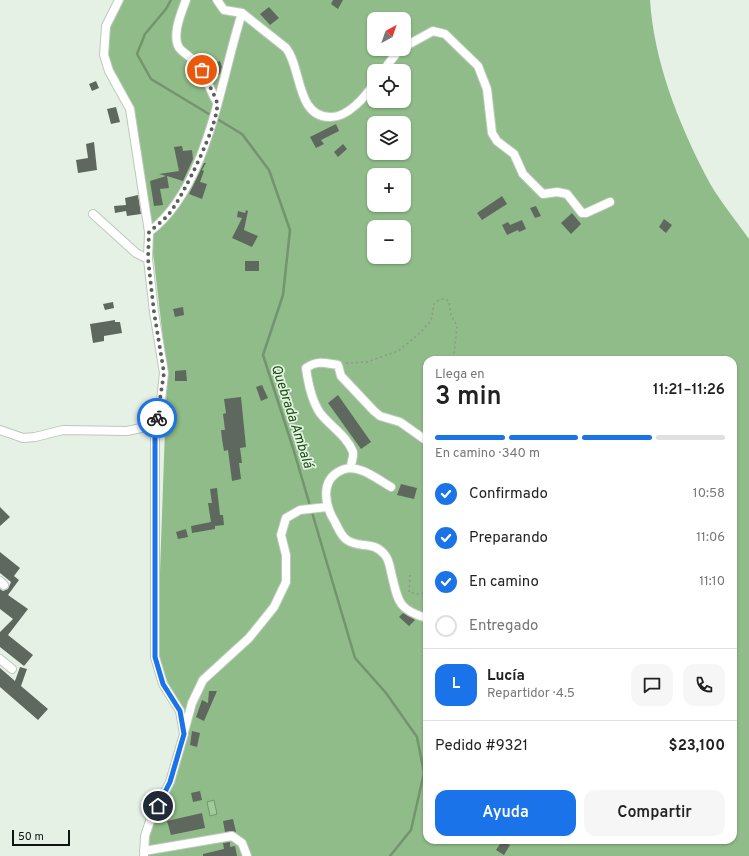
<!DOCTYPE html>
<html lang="es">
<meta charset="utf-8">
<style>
:root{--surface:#fff;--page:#f6f6f6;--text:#222;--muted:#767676;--line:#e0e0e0;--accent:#1a73e8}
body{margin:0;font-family:Overpass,sans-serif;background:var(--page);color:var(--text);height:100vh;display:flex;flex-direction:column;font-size:15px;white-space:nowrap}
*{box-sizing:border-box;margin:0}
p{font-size:13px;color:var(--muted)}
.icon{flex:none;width:22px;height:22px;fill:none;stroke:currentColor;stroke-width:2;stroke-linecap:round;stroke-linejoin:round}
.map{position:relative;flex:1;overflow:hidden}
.side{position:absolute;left:423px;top:356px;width:314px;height:488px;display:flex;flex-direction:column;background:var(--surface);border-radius:12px;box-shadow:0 1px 3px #0004}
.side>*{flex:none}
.needle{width:26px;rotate:40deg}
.tools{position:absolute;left:367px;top:12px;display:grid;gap:8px}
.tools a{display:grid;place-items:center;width:44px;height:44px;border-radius:8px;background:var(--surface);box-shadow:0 1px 3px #0004;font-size:20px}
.scale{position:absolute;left:12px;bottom:10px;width:58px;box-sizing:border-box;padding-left:4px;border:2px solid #10130f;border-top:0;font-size:11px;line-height:14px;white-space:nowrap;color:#10130f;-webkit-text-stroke:3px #e6f1e5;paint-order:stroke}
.pin{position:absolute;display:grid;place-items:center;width:34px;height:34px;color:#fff;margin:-17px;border:2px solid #fff;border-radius:50%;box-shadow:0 1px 4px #0007}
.courier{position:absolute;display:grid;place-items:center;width:40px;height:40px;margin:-20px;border:3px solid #1a73e8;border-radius:50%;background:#fff;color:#222;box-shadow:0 1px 5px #0007}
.overview em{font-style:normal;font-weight:600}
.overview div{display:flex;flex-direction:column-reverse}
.overview{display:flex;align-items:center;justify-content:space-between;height:68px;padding:0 12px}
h1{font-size:26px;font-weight:600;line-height:30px}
.bar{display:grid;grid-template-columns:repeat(4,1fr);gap:6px 4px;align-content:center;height:48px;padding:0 12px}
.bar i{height:5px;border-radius:3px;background:var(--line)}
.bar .on{background:var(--accent)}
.bar p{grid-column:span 4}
.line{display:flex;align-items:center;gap:10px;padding:0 12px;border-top:1px solid var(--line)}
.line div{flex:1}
.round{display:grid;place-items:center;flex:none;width:42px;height:42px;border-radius:12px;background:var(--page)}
ol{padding:0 12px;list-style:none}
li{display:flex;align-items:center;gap:12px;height:44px}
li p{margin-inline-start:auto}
li .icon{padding:4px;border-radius:50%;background:var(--accent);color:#fff;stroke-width:4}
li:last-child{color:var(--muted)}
li i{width:22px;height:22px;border:2px solid var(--line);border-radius:50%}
.button{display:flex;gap:8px;margin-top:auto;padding:8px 12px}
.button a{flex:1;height:46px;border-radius:12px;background:var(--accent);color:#fff;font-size:16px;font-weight:600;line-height:46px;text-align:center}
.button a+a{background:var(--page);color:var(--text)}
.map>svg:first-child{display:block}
.forest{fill:#8fbc88;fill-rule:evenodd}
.water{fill:#9ecc97;stroke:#73946e}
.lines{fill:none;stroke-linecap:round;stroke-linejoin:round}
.stream{stroke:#73946e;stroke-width:2.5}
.building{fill:#5f685e}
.minor-casing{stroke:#bdc8bc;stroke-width:10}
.path{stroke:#8e968d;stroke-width:1.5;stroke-dasharray:2 3;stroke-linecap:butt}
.minor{stroke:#fff;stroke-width:8}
.done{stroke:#5b615a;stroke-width:4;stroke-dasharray:0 7.2}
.route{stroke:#1a73e8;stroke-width:5}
.labels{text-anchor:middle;stroke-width:3.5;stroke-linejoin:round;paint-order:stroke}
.water-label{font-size:14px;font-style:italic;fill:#16530d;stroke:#e6f1e5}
</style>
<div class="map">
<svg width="749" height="856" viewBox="0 0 749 856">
<rect width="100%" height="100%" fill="#e6f1e5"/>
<!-- forest -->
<path class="forest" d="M119,0h531c4,61 28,122 56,176 11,22 29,43 43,63v617h-605l1,-20 25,-54 14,-48 -4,-23 -23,-54 10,-284 -13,-112 -22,-154 -27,-52 1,-29zM374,19h30v30h-30zM374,71h30v30h-30zM374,123h30v30h-30zM374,175h30v30h-30zM374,227h30v30h-30zM427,360h306v480h-306z"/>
<!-- water -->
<path class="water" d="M214,800l3,14 -7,2 -3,-14z"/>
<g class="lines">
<!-- stream -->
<path class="stream" d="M171,0l-5,9 -21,25 -8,20 14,25 91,55 27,36 21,60 -7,65 -20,60 30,93 62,210 31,35 31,44 7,36 -13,57 -21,26"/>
</g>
<!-- building -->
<path class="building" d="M333,0h10l-5,9 -7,-5z
M269,7l10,11 -9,7 -10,-11z
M207,57l3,7 10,-3 2,6 -2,7 -9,2 -10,-16z
M96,81l3,7 -7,3 -3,-7z
M116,107l4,15 -9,2 -4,-15z
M336,124l3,7 -18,9 3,4 -8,4 -6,-11z
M94,142l3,28 -19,3 -2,-13 12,-2 -2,-14z
M343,144l4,5 -9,8 -4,-5z
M182,146l1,5 9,-1 1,9 -10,22 -16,-5 2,12 -9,1 3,16 -9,1 -4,-25 16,-5 -7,-2 20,-3 -5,-24z
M204,163h2l-4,7 2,1 -4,11 7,2 -5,15 -13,-5z
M138,195l3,19 -14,2 -1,-5 -11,2 -1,-7 12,-1 -1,-7z
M502,196l5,8 -25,16 -5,-7z
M536,206l5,10 -6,2 -5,-10z
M246,210l2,1 -4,19 14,6 -6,11 -20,-9 10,-20 -5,-1 1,-6 7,2z
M572,213l9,11 -10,10 -10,-11z
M664,219l8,6 -6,8 -7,-6z
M522,220l4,9 -7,3 -1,-2 -11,5 -5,-10 6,-3 2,3z
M245,261h14v10h-14z
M113,302l1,6 -9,2 -2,-6z
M183,307l1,8 -9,2 -2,-8z
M115,320v2h5l2,11 -18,3v5l-11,2 -3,-19z
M186,370l1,11h-12v-10z
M262,385l6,13 -7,3 -5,-14z
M338,395l33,47 -10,7 -33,-46z
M241,397l5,50 -6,1 2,15h-3l2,16 -9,2 -4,-31 -4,1 -2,-12 -1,-9h4l-2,-16 3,-1 -2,-14z
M401,484l16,4 -3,11 -17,-4z
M217,488l3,27h3l1,10 -9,1v3l-23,4 -1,-7 20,-4 -3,-19h4l-2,-14z
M0,507l10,10 -10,9z
M186,529l2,8 -10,2 -2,-7z
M0,552l20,16 -6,8 5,4 -11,15 20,14 -20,26 25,20 -9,11 -24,-19v-15l13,-13 -13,-10v-20l3,2 5,-2 3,-7 -11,-9z
M403,613l12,7 -6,6 -10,-9z
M20,667l7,2 -6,17 27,23 -10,11 -38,-33v-19l15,13z
M209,691h8l-13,30 -8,-4 6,-17 6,3z
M192,731l8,2 -3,14 -7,-2z
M200,791l2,9 -9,2 -2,-9z
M202,813l3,15 -34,7 -4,-14z
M233,819l3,13 -4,-1 -7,1 -2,-11z
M502,841l8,4 -6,10 -8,-5z
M230,842v5l5,-1 2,10h-34v-2l21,-5 -1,-6z"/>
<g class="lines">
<defs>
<path id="minor" d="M119,0l-13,26 -2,29 5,16 21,38 19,123 -1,27 6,53 10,61 -4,36 -5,16v232l8,27 17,27 4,23 -14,48 -19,36 -6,18 -1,20
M186,0c-5,13 -16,39 -5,50 7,6 15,11 20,19 7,10 9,23 16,33
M217,0l7,10 18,3 44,35c16,20 10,70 45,69 17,0 34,-20 43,-33
M404,47l29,-16 12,3 33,32 9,23 5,44 5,8 17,13 9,20 20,20 14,-2 10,2 15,19h4l24,-11
M383,71l12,-16 6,-6
M93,214l43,39 12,6
M149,232c59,-44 71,-151 93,-219
M0,430l23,8 12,-1 28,-7 64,1 28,-6
M351,467c0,-5 3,-10 2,-15 -6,-16 -23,-26 -33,-39 -8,-12 -12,-30 -14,-45 12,-8 18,-5 32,-3l3,11 33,35 6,5 20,6 27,19
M391,487c-14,-8 -33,-24 -49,-17 -23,10 -17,36 -7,52 3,6 6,14 12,18 13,9 26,0 38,15 4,5 5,12 6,17 7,28 6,38 36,46
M0,581l4,4
M0,659l12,10
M184,732l8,-29 11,-23 46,-42 25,-31 12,-25v-27l-5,-20 5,-17 14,-8 27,-3
M144,851l88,-15 10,7 5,13"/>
</defs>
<!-- minor casing -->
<use href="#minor" class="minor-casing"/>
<!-- path -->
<path class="path" d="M346,363l21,-1 31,-11 22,-18 11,-12 3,-17 5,-4 5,-1 5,2 2,14 6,11 -3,29 1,5
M410,575l-1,17 8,2 10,-1"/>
<!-- minor -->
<use href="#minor" class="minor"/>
</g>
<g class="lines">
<!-- done -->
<path class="done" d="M157,418l7,-45 -10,-61 -6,-53 1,-27c7,-6 14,-11 20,-18 13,-16 51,-92 48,-111 -1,-6 -12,-25 -15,-33"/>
<!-- route -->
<path class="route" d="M157,418l-2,7v232l8,27 17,27 4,23 -14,48 -12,24"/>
</g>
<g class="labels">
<!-- water labels -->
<g class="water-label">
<text transform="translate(293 416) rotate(72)" y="5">Quebrada Ambalá</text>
</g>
</g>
</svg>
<div class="tools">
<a><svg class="needle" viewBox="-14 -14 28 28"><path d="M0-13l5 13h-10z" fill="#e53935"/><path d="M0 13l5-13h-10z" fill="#767676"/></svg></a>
<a><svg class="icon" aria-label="locate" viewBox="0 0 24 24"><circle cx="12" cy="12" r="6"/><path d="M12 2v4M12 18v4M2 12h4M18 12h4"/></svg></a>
<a><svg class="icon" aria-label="layers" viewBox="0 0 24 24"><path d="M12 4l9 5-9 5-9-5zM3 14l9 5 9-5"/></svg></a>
<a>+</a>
<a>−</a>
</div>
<div class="scale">50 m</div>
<div class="pin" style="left:202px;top:70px;background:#ea580c"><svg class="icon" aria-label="bag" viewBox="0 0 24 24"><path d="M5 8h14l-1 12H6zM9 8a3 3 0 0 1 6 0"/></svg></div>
<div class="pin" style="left:158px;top:806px;background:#1f2937"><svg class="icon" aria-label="home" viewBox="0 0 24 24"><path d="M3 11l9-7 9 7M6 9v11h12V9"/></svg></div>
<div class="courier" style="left:157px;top:418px"><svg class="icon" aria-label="bike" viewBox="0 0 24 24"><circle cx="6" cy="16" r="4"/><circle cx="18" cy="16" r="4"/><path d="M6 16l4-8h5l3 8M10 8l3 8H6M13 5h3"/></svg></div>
<section class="side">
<div class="overview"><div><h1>3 min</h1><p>Llega en</p></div><em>11:21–11:26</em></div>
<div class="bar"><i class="on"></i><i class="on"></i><i class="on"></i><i></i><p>En camino · 340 m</p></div>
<ol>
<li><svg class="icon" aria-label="check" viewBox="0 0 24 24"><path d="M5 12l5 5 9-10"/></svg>Confirmado<p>10:58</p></li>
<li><svg class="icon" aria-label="check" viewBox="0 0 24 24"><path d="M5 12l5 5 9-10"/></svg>Preparando<p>11:06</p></li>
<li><svg class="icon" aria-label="check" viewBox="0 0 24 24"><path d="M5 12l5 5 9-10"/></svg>En camino<p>11:10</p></li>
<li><i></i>Entregado</li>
</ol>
<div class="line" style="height:72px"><b class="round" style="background:var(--accent);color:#fff">L</b><div><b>Lucía</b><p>Repartidor · 4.5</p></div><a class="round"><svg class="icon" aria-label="chat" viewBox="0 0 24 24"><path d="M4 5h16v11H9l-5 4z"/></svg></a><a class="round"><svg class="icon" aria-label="phone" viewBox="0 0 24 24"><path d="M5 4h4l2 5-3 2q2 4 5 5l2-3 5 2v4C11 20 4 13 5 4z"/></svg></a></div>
<div class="line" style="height:52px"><div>Pedido #9321</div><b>$23,100</b></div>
<div class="button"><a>Ayuda</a><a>Compartir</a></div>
</section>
</div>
